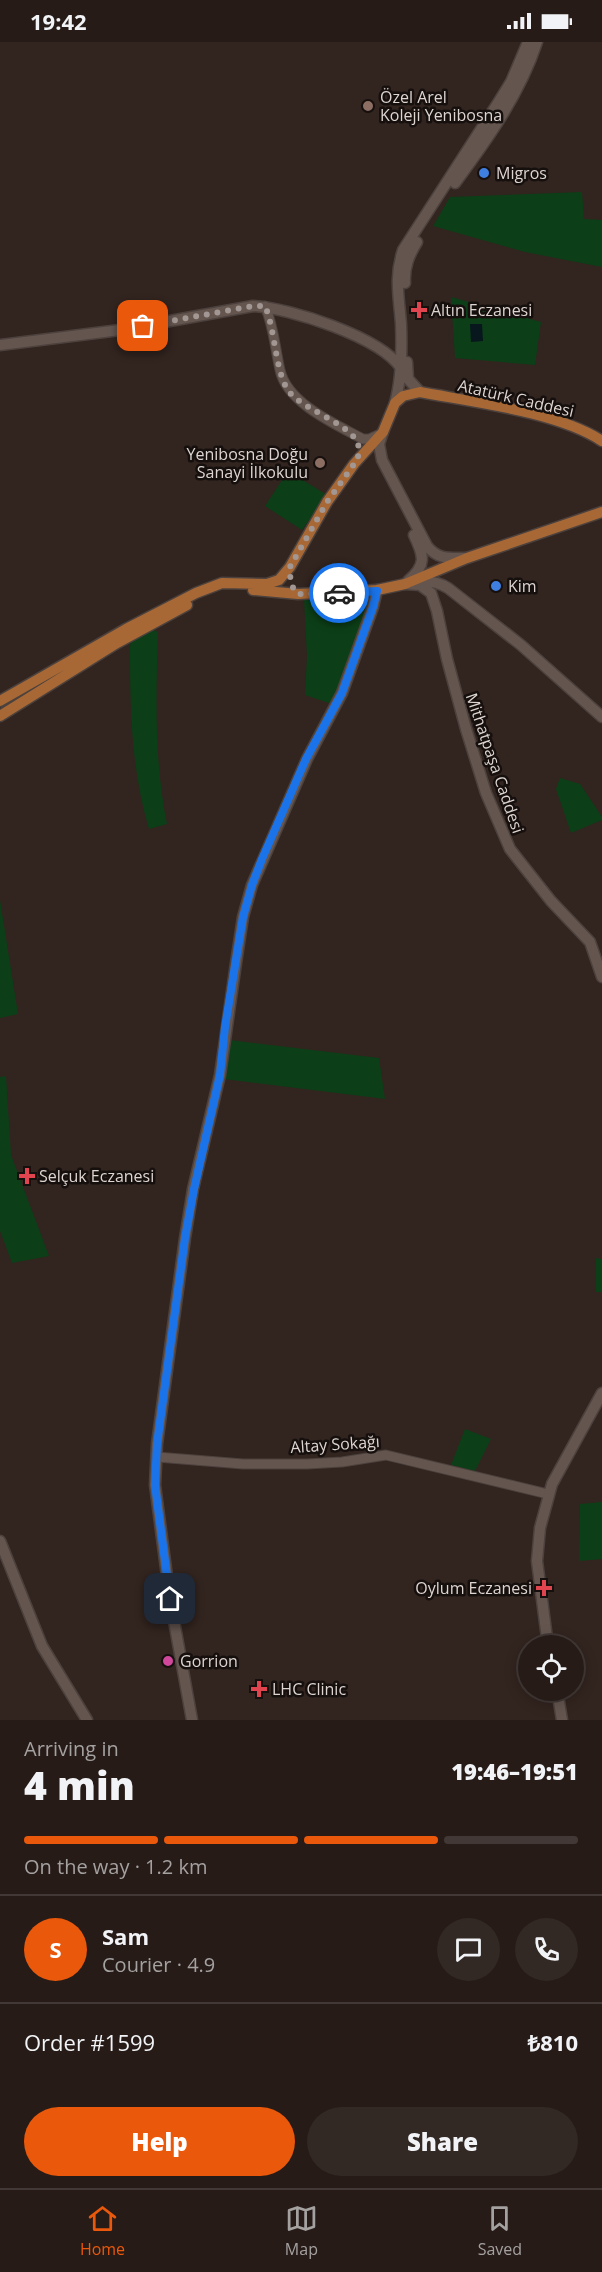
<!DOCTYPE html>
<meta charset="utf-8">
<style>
:root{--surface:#261b17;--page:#322824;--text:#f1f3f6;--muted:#a4a1a1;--line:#423936;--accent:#ea580c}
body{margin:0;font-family:"Open Sans",sans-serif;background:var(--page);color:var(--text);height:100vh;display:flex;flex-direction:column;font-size:22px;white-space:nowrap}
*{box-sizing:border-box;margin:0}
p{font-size:20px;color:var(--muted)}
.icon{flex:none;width:33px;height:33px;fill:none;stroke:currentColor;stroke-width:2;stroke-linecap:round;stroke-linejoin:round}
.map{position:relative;height:1678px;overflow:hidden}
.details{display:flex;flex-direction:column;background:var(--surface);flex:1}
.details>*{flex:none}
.fabs{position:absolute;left:518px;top:1593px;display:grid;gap:12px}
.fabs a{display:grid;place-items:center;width:66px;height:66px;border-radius:50%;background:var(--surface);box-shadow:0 3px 15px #0003,0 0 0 2px var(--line);font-size:30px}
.pin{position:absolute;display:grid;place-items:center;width:51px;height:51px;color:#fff;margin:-26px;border-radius:12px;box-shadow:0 3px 9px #0006}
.courier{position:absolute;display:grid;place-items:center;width:60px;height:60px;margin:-30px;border:4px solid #1a73e8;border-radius:50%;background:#fff;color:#222;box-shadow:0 2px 8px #0007}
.headline em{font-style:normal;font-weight:800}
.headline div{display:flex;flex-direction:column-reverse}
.headline{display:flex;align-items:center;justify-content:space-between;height:102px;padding:0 24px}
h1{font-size:39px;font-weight:800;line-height:45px}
.bar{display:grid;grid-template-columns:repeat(4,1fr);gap:9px 6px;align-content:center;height:72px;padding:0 24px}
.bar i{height:8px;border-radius:4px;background:var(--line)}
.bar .on{background:var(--accent)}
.bar p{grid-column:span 4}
.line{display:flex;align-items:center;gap:15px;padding:0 24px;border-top:2px solid var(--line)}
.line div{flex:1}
.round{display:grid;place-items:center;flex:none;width:63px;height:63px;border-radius:32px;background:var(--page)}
.primary-button{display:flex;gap:12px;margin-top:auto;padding:12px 24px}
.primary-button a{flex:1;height:69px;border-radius:36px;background:var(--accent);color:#fff;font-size:24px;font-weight:800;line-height:69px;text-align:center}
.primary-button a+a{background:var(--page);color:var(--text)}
.status{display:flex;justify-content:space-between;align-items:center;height:42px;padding:0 30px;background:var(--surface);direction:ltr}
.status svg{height:16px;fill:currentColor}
.tabs{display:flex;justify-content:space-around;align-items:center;height:84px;border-top:2px solid var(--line);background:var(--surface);font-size:16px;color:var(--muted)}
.tabs a{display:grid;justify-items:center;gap:3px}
.tabs .on{color:var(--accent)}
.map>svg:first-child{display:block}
.green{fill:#0c3f17}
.water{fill:#07171d}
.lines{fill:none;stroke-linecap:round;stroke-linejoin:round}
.tertiary-casing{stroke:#4c413d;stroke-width:11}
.secondary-casing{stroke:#4c413d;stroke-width:13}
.primary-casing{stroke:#4c413d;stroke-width:13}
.tertiary{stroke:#64554f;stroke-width:9}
.secondary{stroke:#64554f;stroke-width:10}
.primary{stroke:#a76835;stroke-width:10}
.done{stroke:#a29793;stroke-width:6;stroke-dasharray:0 10.8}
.route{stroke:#1a73e8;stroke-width:8}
.education-dot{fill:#8d6e63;stroke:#150f0d;stroke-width:2}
.shop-dot{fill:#3f7fe0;stroke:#150f0d;stroke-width:2}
.health-dot{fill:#e0444e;stroke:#150f0d;stroke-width:2}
.hotel-dot{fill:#d1479c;stroke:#150f0d;stroke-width:2}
.labels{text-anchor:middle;stroke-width:5;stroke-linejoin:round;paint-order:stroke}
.poi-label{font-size:16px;fill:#ded5d1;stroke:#150f0d;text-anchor:start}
.street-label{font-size:16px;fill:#ded5d1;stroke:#150f0d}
</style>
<div class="status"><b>19:42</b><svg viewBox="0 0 49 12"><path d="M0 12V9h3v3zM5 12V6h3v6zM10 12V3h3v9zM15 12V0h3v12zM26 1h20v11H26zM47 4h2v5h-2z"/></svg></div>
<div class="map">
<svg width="602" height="1678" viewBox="0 0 602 1678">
<rect width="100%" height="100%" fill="#32241f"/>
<!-- green -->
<path class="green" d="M582,150l2,27 18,1v47l-77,-15 -92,-26 17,-29z
M451,255l90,25 -6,43 -80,-7z
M288,429l39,24 -25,35 -37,-24z
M366,555l4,5 -29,82 -9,20 -27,-9 2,-39 -3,-57z
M153,588l5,2c-2,65 -4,128 9,192l-18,5c-18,-60 -19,-121 -19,-183l1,-6z
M560,736l20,6 22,33v3l-31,13 -15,-44z
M0,858l18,114 -18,4z
M229,998l150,18 6,41 -161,-20z
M6,1034l5,79 38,101 -37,7 -12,-32v-154z
M596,1216l6,1v33h-6z
M465,1387l26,10 -16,32 -24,-6z
M602,1460v57l-23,2 1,-57z"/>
<!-- water -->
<path class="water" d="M470,282h12l1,17 -12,1z"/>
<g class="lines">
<defs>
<path id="tertiary" d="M265,264c9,21 10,42 15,64 7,33 55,54 83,69h6l9,-4
M157,1415l86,7h64l35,-2 44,-7 162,39"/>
<path id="secondary" d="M455,141c32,-43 65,-89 82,-141
M405,241c-1,-16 4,-28 12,-41
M0,303l120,-15 133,-24c37,2 127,31 148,62
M407,320l1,17 12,13
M395,361c7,-25 7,-53 6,-79 -2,-27 -7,-47 2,-74l95,-147 13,-21 17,-40
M383,390l-4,12 3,16 45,86c11,14 23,12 40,12
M408,539c19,-16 16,-25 6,-46
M415,540c12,-2 22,-1 33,6l73,57 81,72
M405,542l15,1 11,8 6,18 10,48 19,70 20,64 24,56 41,52 39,41 12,35
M0,1499l42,105 45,74
M548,1604l-11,-85 3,-33 12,-44 50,-91
M557,1648l5,30
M192,1678l-22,-121 -15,-114 2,-41 28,-206 8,-49 27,-114 16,-112 7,-46 9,-32 55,-126 35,-66 31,-86 4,-17"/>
<path id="primary" d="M253,548l45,4 79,-4 28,-6 62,-26 135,-46
M0,659l126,-72 70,-36 26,-10 45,1 12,-4 11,-13 37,-65 27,-38 29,-32 12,-29 8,-7 17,-4c53,10 138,20 182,49
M0,674l117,-73 70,-38"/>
</defs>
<!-- tertiary casing -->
<use href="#tertiary" class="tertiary-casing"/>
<!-- secondary casing -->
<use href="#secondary" class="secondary-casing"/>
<!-- primary casing -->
<use href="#primary" class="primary-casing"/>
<!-- tertiary -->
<use href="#tertiary" class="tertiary"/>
<!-- secondary -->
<use href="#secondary" class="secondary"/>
<!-- primary -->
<use href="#primary" class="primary"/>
</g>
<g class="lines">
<!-- done -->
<path class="done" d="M143,284l110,-20h12c11,25 10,71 26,88 15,16 59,31 66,48 3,6 2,12 0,18l-30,42 -37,65c0,10 0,20 8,27l41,-1"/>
<!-- route -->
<path class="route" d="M170,1557l-15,-114 2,-41 28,-206 9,-49 26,-114 5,-48 18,-110 9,-32 10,-26 44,-100 36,-66 31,-86 4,-16 -38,2"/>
</g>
<!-- markers -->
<g class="education-dot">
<circle cx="368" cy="64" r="6"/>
<circle cx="320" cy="421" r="6"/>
</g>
<g class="shop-dot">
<circle cx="484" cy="131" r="6"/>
<circle cx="496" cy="544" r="6"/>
</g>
<g class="health-dot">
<path d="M416 259h6v6h6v6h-6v6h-6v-6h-6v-6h6z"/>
<path d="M24 1125h6v6h6v6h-6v6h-6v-6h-6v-6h6z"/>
<path d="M541 1537h6v6h6v6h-6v6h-6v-6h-6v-6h6z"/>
<path d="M256 1638h6v6h6v6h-6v6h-6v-6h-6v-6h6z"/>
</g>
<circle class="hotel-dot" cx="168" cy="1619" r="6"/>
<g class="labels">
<!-- poi labels -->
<g class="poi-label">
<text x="380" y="61">Özel Arel<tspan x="380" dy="18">Koleji Yenibosna</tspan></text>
<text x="496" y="137">Migros</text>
<text x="431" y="274">Altın Eczanesi</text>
<text x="308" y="418" text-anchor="end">Yenibosna Doğu<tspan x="308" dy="18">Sanayi İlkokulu</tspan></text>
<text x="508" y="550">Kim</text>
<text x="39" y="1140">Selçuk Eczanesi</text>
<text x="532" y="1552" text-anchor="end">Oylum Eczanesi</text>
<text x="180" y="1625">Gorrion</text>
<text x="272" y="1653">LHC Clinic</text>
</g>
<!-- street labels -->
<g class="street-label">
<text transform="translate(516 356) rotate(13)" y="6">Atatürk Caddesi</text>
<text transform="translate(495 721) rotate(71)" y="6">Mithatpaşa Caddesi</text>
<text transform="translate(335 1402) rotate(-4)" y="6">Altay Sokağı</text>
</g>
</g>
</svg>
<div class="fabs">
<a><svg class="icon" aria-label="locate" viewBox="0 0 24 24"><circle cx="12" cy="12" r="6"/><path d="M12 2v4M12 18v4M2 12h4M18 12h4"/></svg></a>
</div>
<div class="pin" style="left:143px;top:284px;background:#ea580c"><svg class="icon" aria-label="bag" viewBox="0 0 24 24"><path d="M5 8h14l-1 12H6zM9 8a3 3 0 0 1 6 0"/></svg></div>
<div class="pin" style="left:170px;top:1557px;background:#1f2937"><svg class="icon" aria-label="home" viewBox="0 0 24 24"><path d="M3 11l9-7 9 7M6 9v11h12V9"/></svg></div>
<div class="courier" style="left:339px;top:551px"><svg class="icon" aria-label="car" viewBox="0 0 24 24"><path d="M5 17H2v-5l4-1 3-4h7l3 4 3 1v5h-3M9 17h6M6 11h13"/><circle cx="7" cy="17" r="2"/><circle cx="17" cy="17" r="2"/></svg></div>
</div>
<section class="details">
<div class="headline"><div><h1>4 min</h1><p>Arriving in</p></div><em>19:46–19:51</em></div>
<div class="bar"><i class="on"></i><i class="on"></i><i class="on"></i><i></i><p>On the way · 1.2 km</p></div>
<div class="line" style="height:108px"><b class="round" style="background:var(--accent);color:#fff">S</b><div><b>Sam</b><p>Courier · 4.9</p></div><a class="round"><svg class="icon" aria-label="chat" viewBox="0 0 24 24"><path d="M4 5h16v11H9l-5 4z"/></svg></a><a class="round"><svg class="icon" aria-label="phone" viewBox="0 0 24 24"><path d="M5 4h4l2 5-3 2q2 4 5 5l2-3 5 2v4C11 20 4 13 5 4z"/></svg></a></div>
<div class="line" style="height:78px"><div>Order #1599</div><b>₺810</b></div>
<div class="primary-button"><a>Help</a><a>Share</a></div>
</section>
<nav class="tabs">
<a class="on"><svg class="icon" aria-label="home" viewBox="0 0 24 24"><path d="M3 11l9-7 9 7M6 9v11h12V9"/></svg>Home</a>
<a><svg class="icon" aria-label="map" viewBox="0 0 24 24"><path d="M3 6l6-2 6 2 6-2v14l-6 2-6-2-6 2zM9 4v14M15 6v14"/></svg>Map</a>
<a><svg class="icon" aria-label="saved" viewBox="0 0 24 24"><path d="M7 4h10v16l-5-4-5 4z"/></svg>Saved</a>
</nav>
